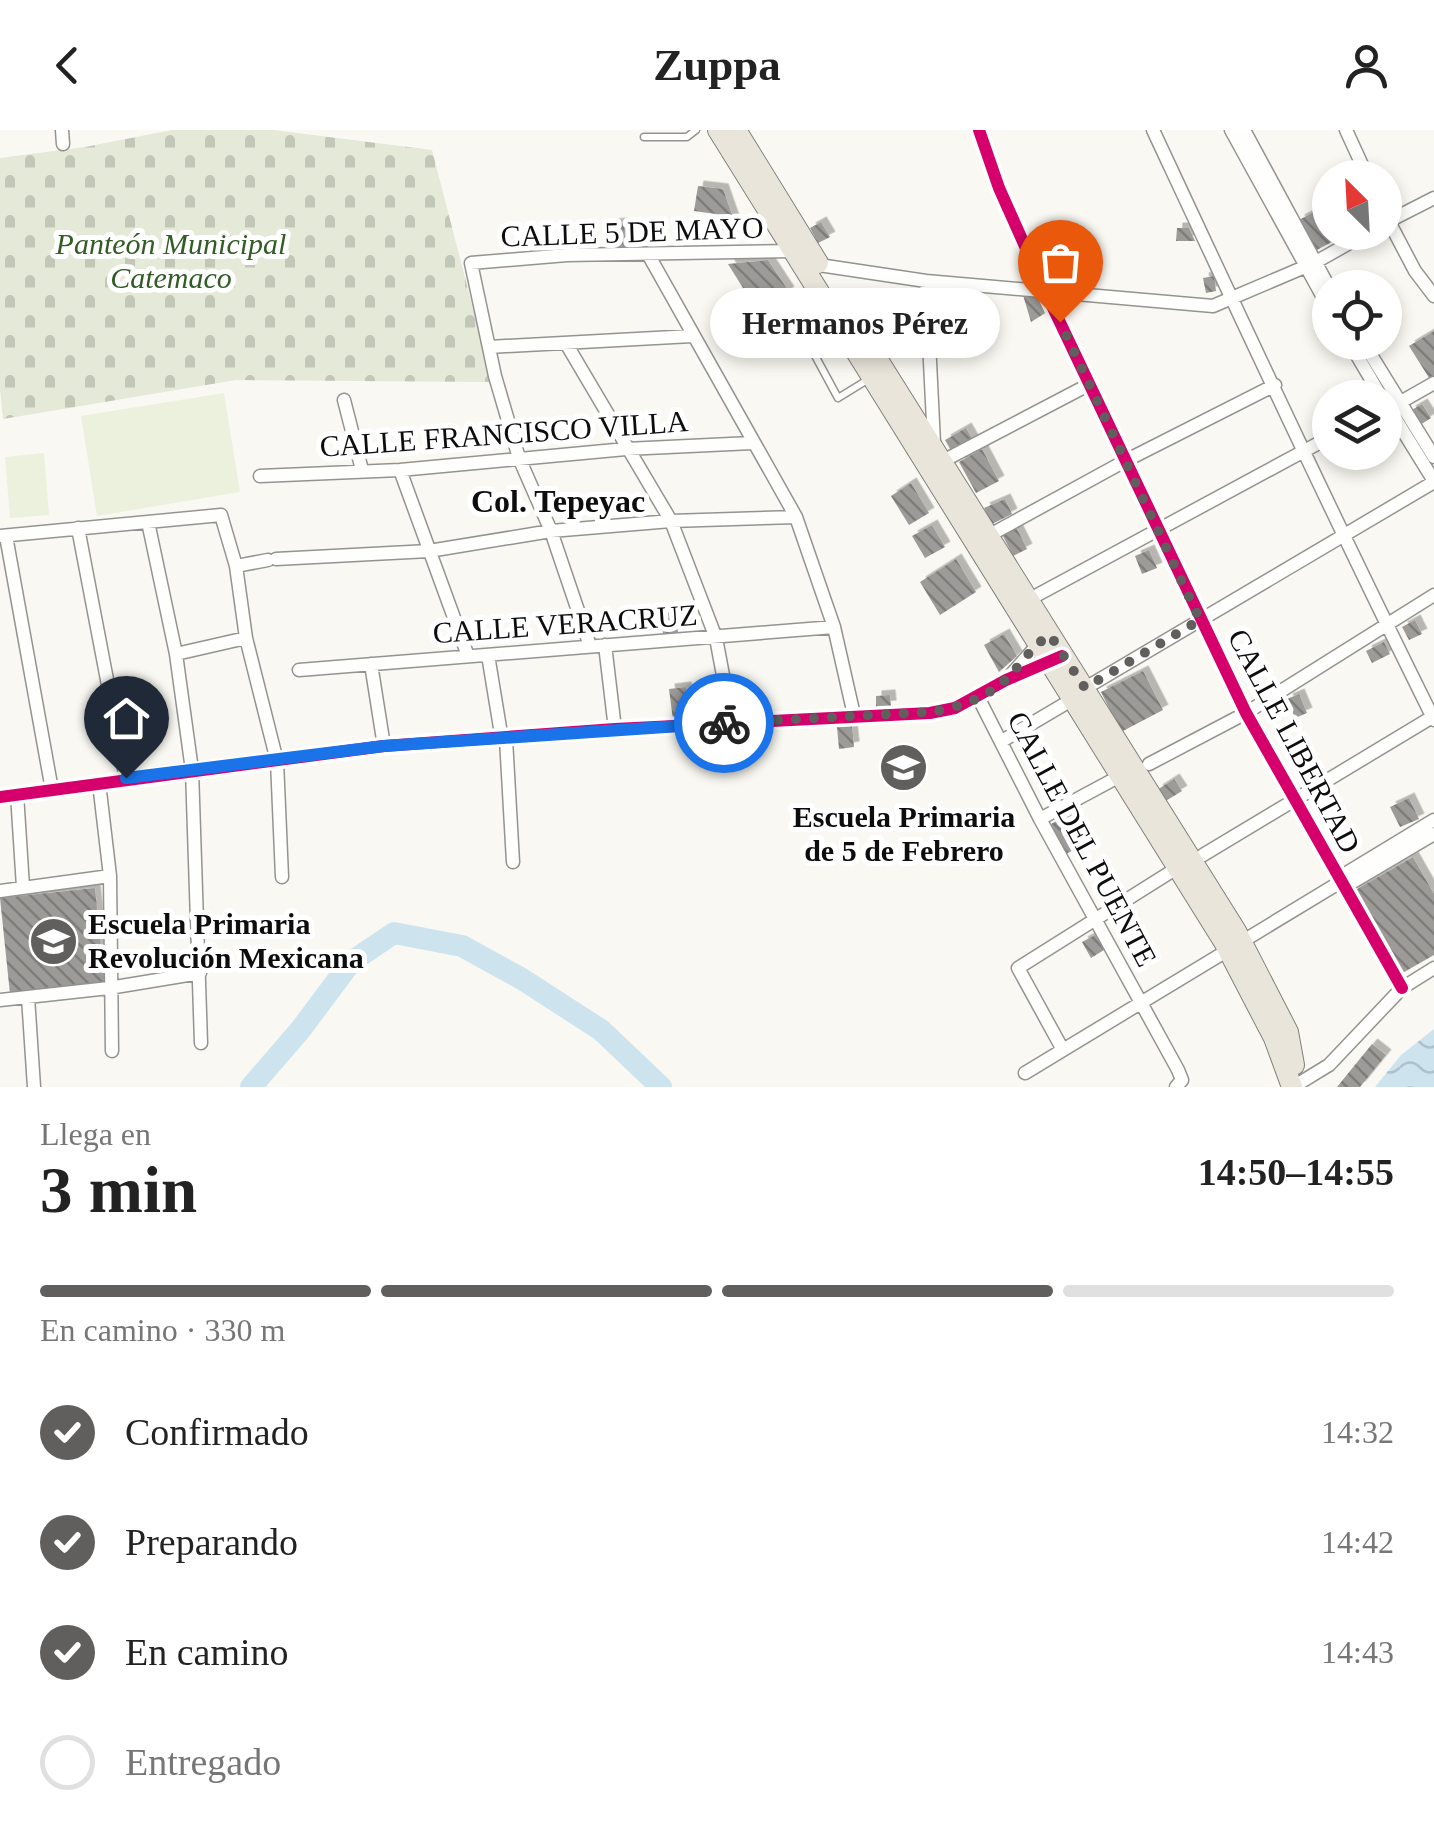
<!DOCTYPE html>
<html lang="es">
<meta charset="utf-8">
<style>
:root{--surface:#fff;--page:#f2f2f2;--text:#222;--muted:#767676;--line:#e0e0e0;--accent:#605f5d}
body{margin:0;font-family:"Times New Roman",serif;background:var(--page);color:var(--text);height:100vh;display:flex;flex-direction:column;font-size:38px;white-space:nowrap}
*{box-sizing:border-box;margin:0}
p{font-size:32px;color:var(--muted)}
.icon{flex:none;width:55px;height:55px;fill:none;stroke:currentColor;stroke-width:2;stroke-linecap:round;stroke-linejoin:round}
.map{position:relative;height:957px;overflow:hidden}
.drawer{display:flex;flex-direction:column;background:var(--surface);flex:1}
.drawer>*{flex:none}
.needle{width:65px;rotate:336deg}
.controls{position:absolute;left:1312px;top:30px;display:grid;gap:20px}
.controls a{display:grid;place-items:center;width:90px;height:90px;border-radius:50%;background:var(--surface);box-shadow:0 5px 15px #0003;font-size:50px}
.pin{position:absolute;display:grid;place-items:center;width:85px;height:85px;color:#fff;margin:-102px -42px;border-radius:50% 50% 50% 0;rotate:-45deg;box-shadow:0 0 10px #0007}
.pin .icon{rotate:45deg}
.courier{position:absolute;display:grid;place-items:center;width:100px;height:100px;margin:-50px;border:8px solid #1a73e8;border-radius:50%;background:#fff;color:#222;box-shadow:0 2px 12px #0007}
.bubble{position:absolute;height:70px;border-radius:35px;background:var(--surface);box-shadow:0 5px 15px #0003;font-size:32px;font-weight:700;line-height:70px;text-align:center}
.headline em{font-style:normal;font-weight:700}
.headline div{display:flex;flex-direction:column-reverse}
.headline{display:flex;align-items:center;justify-content:space-between;height:170px;padding:0 40px}
h1{font-size:65px;font-weight:700;line-height:75px}
.bar{display:grid;grid-template-columns:repeat(4,1fr);gap:15px 10px;align-content:center;height:120px;padding:0 40px}
.bar i{height:12px;border-radius:8px;background:var(--line)}
.bar .selected{background:var(--accent)}
.bar p{grid-column:span 4}
ol{padding:0 40px;list-style:none}
li{display:flex;align-items:center;gap:30px;height:110px}
li p{margin-inline-start:auto}
li .icon{padding:10px;border-radius:50%;background:var(--accent);color:#fff;stroke-width:4}
li:last-child{color:var(--muted)}
li i{width:55px;height:55px;border:5px solid var(--line);border-radius:50%}
header{display:flex;justify-content:space-between;align-items:center;height:130px;padding:0 40px;background:var(--surface);font-size:45px;font-weight:700}
.map>svg:first-child{display:block}
.cemetery{fill:url(#cemetery-stones)}
.pitch{fill:#ecf1de}
.water{fill:url(#water-waves)}
.lines{fill:none;stroke-linecap:round;stroke-linejoin:round}
.river{stroke:#cde4ef;stroke-width:22}
.building{fill:url(#building-back-hatch);filter:url(#shadow)}
.service-casing{stroke:#949390;stroke-width:9}
.minor-casing{stroke:#949390;stroke-width:15}
.primary-casing{stroke:#81807d;stroke-width:22}
.service{stroke:#fefefd;stroke-width:6}
.minor{stroke:#fefefd;stroke-width:12}
.primary{stroke:#e9e5db;stroke-width:20}
.cycleway-casing{stroke:#fff;stroke-width:19}
.cycleway{stroke:#d6006c;stroke-width:12}
.done{stroke:#605f5d;stroke-width:10;stroke-dasharray:0 18}
.route{stroke:#1a73e8;stroke-width:12}
.labels{text-anchor:middle;stroke-width:10;stroke-linejoin:round;paint-order:stroke}
.street-label{font-size:30px;fill:#0d0d0d;stroke:#fff}
.park-label{font-size:30px;font-style:italic;fill:#325c26;stroke:#fff}
.poi-label{font-size:30px;font-weight:bold;fill:#0d0d0d;stroke:#fff}
.neighbourhood-label{font-size:32px;font-weight:bold;fill:#0d0d0d;stroke:#fff}
</style>
<header><svg class="icon" aria-label="back" viewBox="0 0 24 24"><path d="M15 5l-7 7 7 7"/></svg>Zuppa<svg class="icon" aria-label="person" viewBox="0 0 24 24"><circle cx="12" cy="8" r="4"/><path d="M4 21q1-7 8-7t8 7"/></svg></header>
<div class="map">
<svg width="1434" height="957" viewBox="0 0 1434 957">
<defs>
<pattern id="cemetery-stones" width="16" height="16" patternUnits="userSpaceOnUse" patternTransform="scale(2.5)"><rect width="16" height="16" fill="#e5e9d8"/><path d="M2 7V4a2 2 0 0 1 4 0v3zM10 15v-3a2 2 0 0 1 4 0v3z" fill="#c3c7b8"/></pattern>
<pattern id="water-waves" width="16" height="10" patternUnits="userSpaceOnUse" patternTransform="scale(2.5)"><rect width="16" height="10" fill="#cde4ef"/><path d="M0 5q4-4 8 0t8 0" fill="none" stroke="#afc2cc"/></pattern>
<pattern id="building-back-hatch" width="6" height="6" patternUnits="userSpaceOnUse" patternTransform="scale(2.5)"><rect width="6" height="6" fill="#9d9b98"/><path d="M-1 5l2 2M0 0l6 6M5-1l2 2" fill="none" stroke="#7e7d7a"/></pattern>
<filter id="shadow"><feDropShadow dx="5.5" dy="-5.5" stdDeviation="0" flood-color="#0004"/></filter>
</defs>
<rect width="100%" height="100%" fill="#faf8f2"/>
<!-- cemetery -->
<path class="cemetery" d="M172,0h101l159,20 60,232 -256,-2 -233,39 -3,-30v-231l85,-11z"/>
<!-- pitch -->
<path class="pitch" d="M224,263l16,99 -143,24 -16,-100z
M44,323l5,62 -39,3 -5,-61z"/>
<!-- water -->
<path class="water" d="M1434,899v58h-59l26,-32z"/>
<g class="lines">
<!-- river -->
<path class="river" d="M251,957l50,-58 50,-67 43,-29 68,13 60,33 79,51 60,57"/>
</g>
<!-- building -->
<path class="building" d="M698,56l25,3 15,43 -16,-1 1,-16 -29,-4z
M1327,75l3,7v20h11l2,4 -28,15 -16,-31z
M821,92l9,15 -12,6 -8,-15z
M624,93l2,25 -14,1 -2,-25z
M1177,98h12l6,13h-19z
M768,130l21,32 -31,20 -30,-48z
M1075,138l7,22 -10,-1 -7,-18z
M1214,146l2,15 -10,2 -3,-15z
M1023,165h18l6,17 -16,10z
M1434,201v48l-3,2 -22,-35z
M1422,274l9,14 -11,7 -10,-14z
M966,298l8,14 -21,12 -8,-14z
M982,319l17,32 -23,12 -17,-31z
M911,353l18,30 -20,12 -18,-29z
M1005,369l7,15 -20,10 -8,-16z
M932,395l13,22 -20,11 -13,-22z
M1016,397l11,22 -14,7 -11,-22z
M1149,420l8,18 -15,6 -7,-18z
M956,429l20,33 -36,23 -20,-33z
M677,487l1,16 -15,1 -2,-16z
M1415,490l7,14 -13,6 -7,-13z
M1004,504l13,22 -18,16 -15,-27z
M1384,512l6,12 -18,9 -6,-12z
M1143,541l20,39 -42,22 -20,-40z
M686,557l4,31 -17,2 -4,-31z
M1299,564l8,19 -12,5 -8,-19z
M890,565l1,11 -15,1v-11z
M852,596l2,21 -15,2 -2,-22z
M1174,649l8,12 -18,11 -7,-12z
M1409,668l10,21 -19,8 -10,-20z
M1068,685l15,30 -17,9 -15,-30z
M1413,727l21,37v61l-35,20 -47,-83z
M95,758l10,96 -95,10 -10,-96z
M1095,805l9,15 -13,8 -9,-16z
M1372,914l14,11 -26,32h-23z"/>
<g class="lines">
<defs>
<path id="service" d="M644,7h43l9,-7
M820,173l-15,34 33,61 31,-19"/>
<path id="minor" d="M62,0l1,14
M979,0l20,58 46,103 201,422 156,275
M1153,0c92,197 184,395 281,590
M1231,0l99,180
M1244,0l86,159
M1346,0l22,48
M1385,84l30,57 19,25
M1385,93l49,-25
M648,124l148,263 38,110 20,88
M819,135l107,16 287,25 101,-43 55,-31
M926,151l8,162
M1349,212l33,56
M1363,212l71,115
M567,215l104,176 45,117 16,85
M489,217l203,-11
M344,270l18,70
M1385,272l49,79
M1392,277l42,-24
M941,332l149,-78
M400,340l68,186
M260,346l140,-6 226,-21 126,-6
M148,392l28,132 16,116 9,273
M78,398l48,251
M0,406l221,-21 15,51 10,72 31,123 5,116
M6,406l46,254
M988,406l137,-75 150,-76
M276,429l153,-8 122,-20 120,-10 125,-4
M236,436l32,-6
M1028,470l302,-163
M605,515l10,84
M590,516l-39,-115 -32,-73 -24,-82 -24,-113 96,-8 227,-4
M176,524l70,-16
M488,525l14,85
M371,534l13,82
M299,540l535,-43
M1008,548l33,-37
M1082,560l352,-208
M978,567l62,122 138,251 4,10 -6,7
M506,609l7,123
M1002,611l61,-36
M1149,634l97,-51 188,-118
M99,653l11,93 2,175
M17,664l6,93
M0,667l384,-51 231,-17 315,-16 25,-5 51,-28 50,-21
M1040,689l80,-43
M1203,725l231,-139
M1342,751l9,2 83,-49
M0,761l110,-15
M28,867l6,90
M0,870l109,-12 91,-15
M1063,920l-45,-82 159,-100
M1025,943l317,-192 3,-7 89,-54
M1293,957l36,-22 73,-77 32,-20"/>
<path id="primary" d="M718,0l506,812 50,96 18,49
M736,0l82,133
M878,230l358,571 52,101 6,33"/>
</defs>
<!-- service casing -->
<use href="#service" class="service-casing"/>
<!-- minor casing -->
<use href="#minor" class="minor-casing"/>
<!-- primary casing -->
<use href="#primary" class="primary-casing"/>
<!-- service -->
<use href="#service" class="service"/>
<!-- minor -->
<use href="#minor" class="minor"/>
<!-- primary -->
<use href="#primary" class="primary"/>
<defs>
<path id="cycleway" d="M979,0l20,58 46,103 201,422 156,275
M0,667l384,-51 231,-17 315,-16 25,-5 51,-28 56,-24"/>
</defs>
<!-- cycleway casing -->
<use href="#cycleway" class="cycleway-casing"/>
<!-- cycleway -->
<use href="#cycleway" class="cycleway"/>
</g>
<g class="lines">
<!-- done -->
<path class="done" d="M724,593l206,-11c27,-4 61,-15 80,-37 14,-14 23,-30 40,-40l35,53 115,-68 -140,-298"/>
<!-- route -->
<path class="route" d="M126,648l258,-32 340,-23"/>
</g>
<!-- icons -->
<defs>
<symbol id="school-disc" viewBox="-11 -11 22 22"><circle r="9.5" fill="#605f5d" stroke="#fff"/><path d="M0-5L7-2L0 1L-7-2ZM-4 1L0 2.5L4 1V4Q0 6-4 4Z" fill="#fff"/></symbol>
</defs>
<g fill-rule="evenodd">
<use href="#school-disc" x="876" y="610" width="55" height="55"/>
<use href="#school-disc" x="26" y="784" width="55" height="55"/>
</g>
<g class="labels">
<!-- street labels -->
<g class="street-label">
<text transform="translate(632 102) rotate(-2)" y="10">CALLE 5 DE MAYO</text>
<text transform="translate(504 304) rotate(-4)" y="10">CALLE FRANCISCO VILLA</text>
<text transform="translate(565 494) rotate(-4)" y="10">CALLE VERACRUZ</text>
<text transform="translate(1294 611) rotate(62)" y="10">CALLE LIBERTAD</text>
<text transform="translate(1082 709) rotate(62)" y="10">CALLE DEL PUENTE</text>
</g>
<!-- park labels -->
<g class="park-label">
<text x="171" y="124">Panteón Municipal<tspan x="171" dy="34">Catemaco</tspan></text>
</g>
<!-- poi labels -->
<g class="poi-label">
<text x="904" y="697">Escuela Primaria<tspan x="904" dy="34">de 5 de Febrero</tspan></text>
<text x="88" y="804" text-anchor="start">Escuela Primaria<tspan x="88" dy="34">Revolución Mexicana</tspan></text>
</g>
<!-- neighbourhood labels -->
<g class="neighbourhood-label">
<text x="558" y="382">Col. Tepeyac</text>
</g>
</g>
</svg>
<div class="controls">
<a><svg class="needle" viewBox="-14 -14 28 28"><path d="M0-13l5 13h-10z" fill="#e53935"/><path d="M0 13l5-13h-10z" fill="#767676"/></svg></a>
<a><svg class="icon" aria-label="locate" viewBox="0 0 24 24"><circle cx="12" cy="12" r="6"/><path d="M12 2v4M12 18v4M2 12h4M18 12h4"/></svg></a>
<a><svg class="icon" aria-label="layers" viewBox="0 0 24 24"><path d="M12 4l9 5-9 5-9-5zM3 14l9 5 9-5"/></svg></a>
</div>
<div class="pin" style="left:1060px;top:192px;background:#ea580c"><svg class="icon" aria-label="bag" viewBox="0 0 24 24"><path d="M5 8h14l-1 12H6zM9 8a3 3 0 0 1 6 0"/></svg></div>
<div class="pin" style="left:126px;top:648px;background:#1f2937"><svg class="icon" aria-label="home" viewBox="0 0 24 24"><path d="M3 11l9-7 9 7M6 9v11h12V9"/></svg></div>
<div class="courier" style="left:724px;top:593px"><svg class="icon" aria-label="bike" viewBox="0 0 24 24"><circle cx="6" cy="16" r="4"/><circle cx="18" cy="16" r="4"/><path d="M6 16l4-8h5l3 8M10 8l3 8H6M13 5h3"/></svg></div>
<div class="bubble" style="left:710px;top:158px;width:290px">Hermanos Pérez</div>
</div>
<section class="drawer">
<div class="headline"><div><h1>3 min</h1><p>Llega en</p></div><em>14:50–14:55</em></div>
<div class="bar"><i class="selected"></i><i class="selected"></i><i class="selected"></i><i></i><p>En camino · 330 m</p></div>
<ol>
<li><svg class="icon" aria-label="check" viewBox="0 0 24 24"><path d="M5 12l5 5 9-10"/></svg>Confirmado<p>14:32</p></li>
<li><svg class="icon" aria-label="check" viewBox="0 0 24 24"><path d="M5 12l5 5 9-10"/></svg>Preparando<p>14:42</p></li>
<li><svg class="icon" aria-label="check" viewBox="0 0 24 24"><path d="M5 12l5 5 9-10"/></svg>En camino<p>14:43</p></li>
<li><i></i>Entregado</li>
</ol>
</section>
